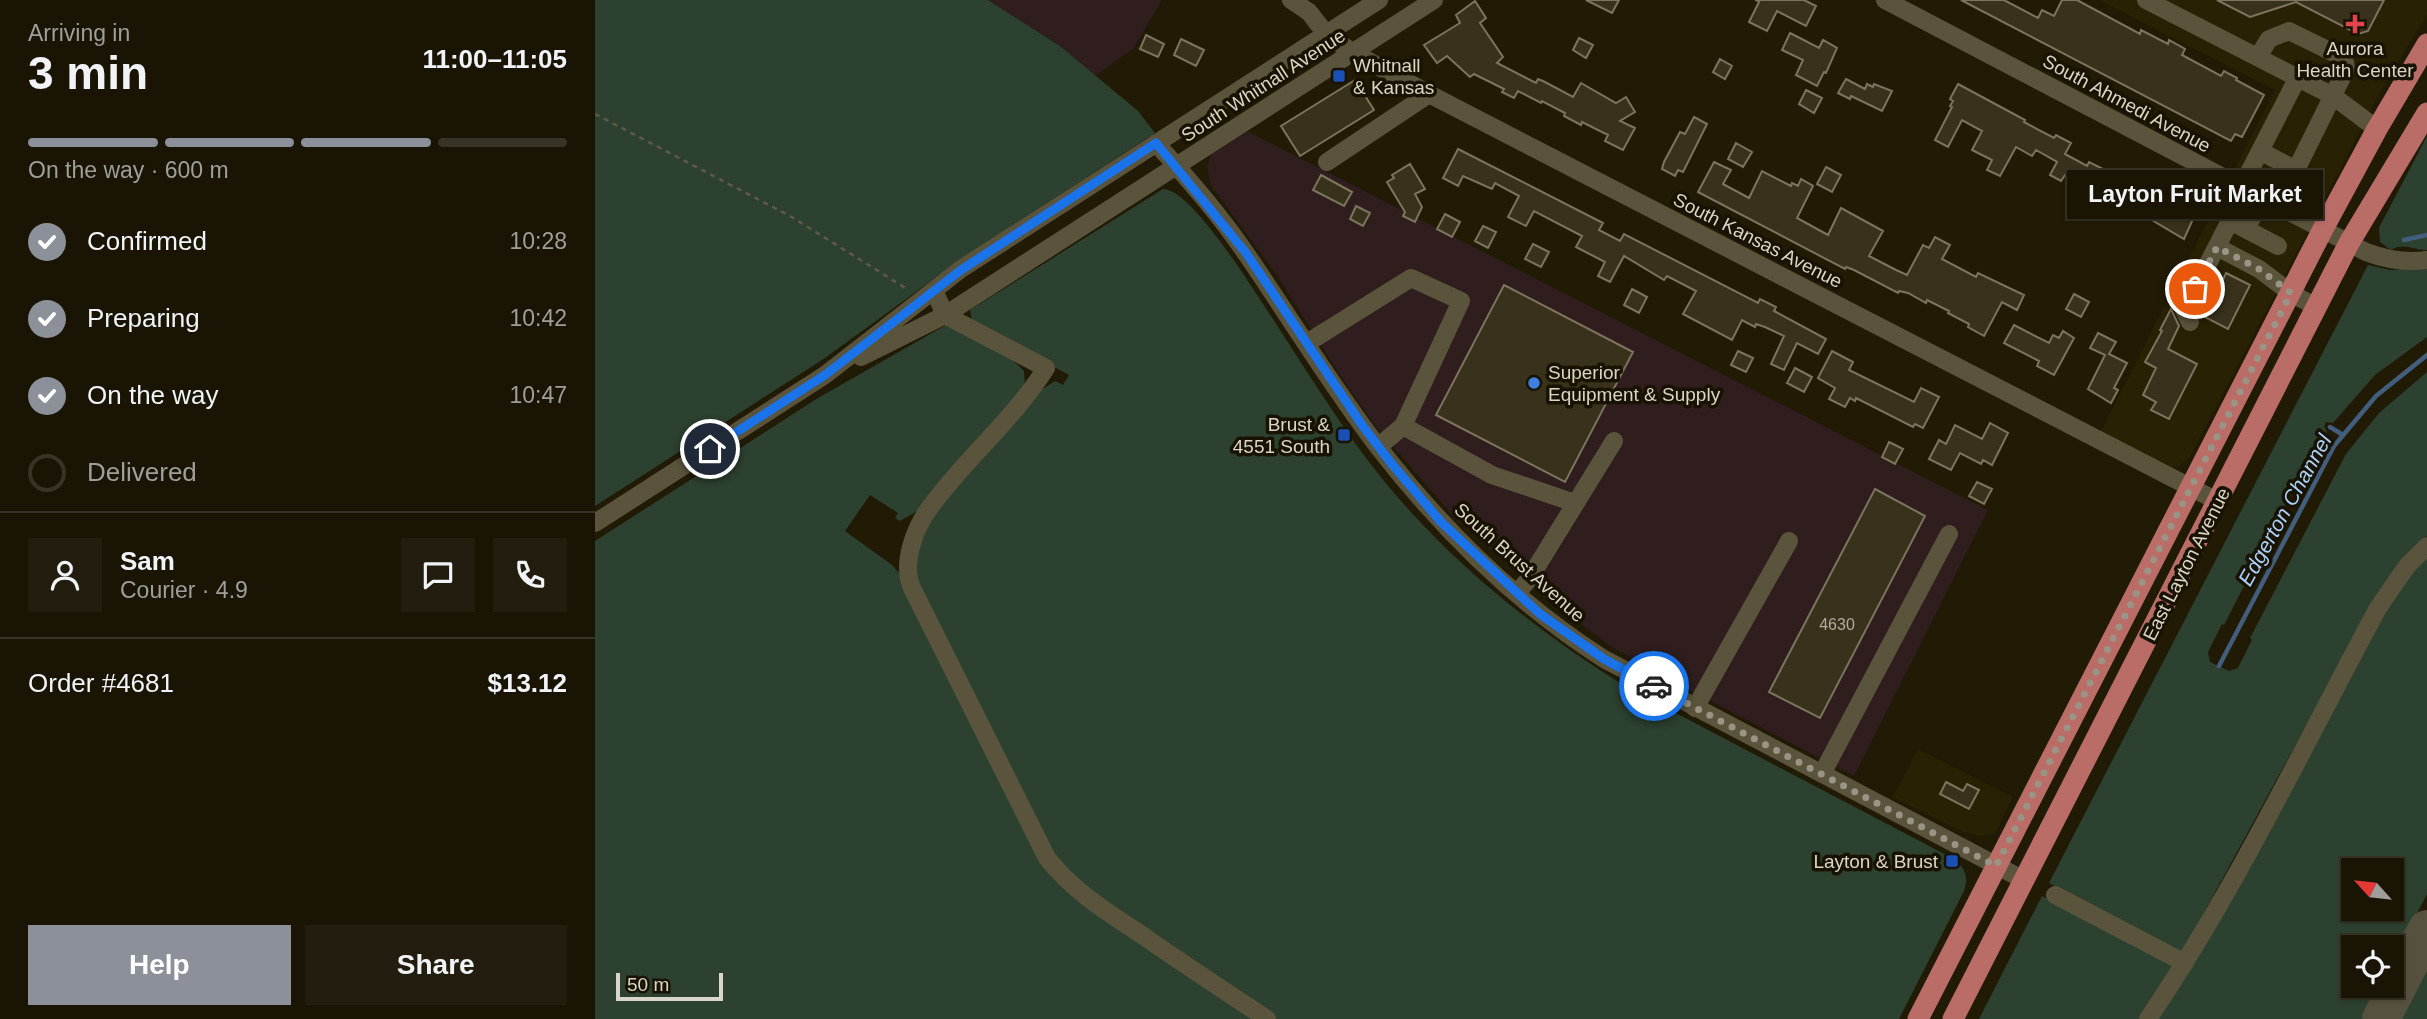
<!DOCTYPE html>
<meta charset="utf-8">
<style>
:root{--surface:#191404;--page:#221d0e;--text:#f1f3f6;--muted:#9f9e9a;--line:#373326;--accent:#8c9099}
body{margin:0;font-family:Arial,sans-serif;background:var(--page);color:var(--text);height:100vh;display:flex;flex-direction:column;font-size:26px;white-space:nowrap}
*{box-sizing:border-box;margin:0}
p{font-size:23px;color:var(--muted)}
.icon{flex:none;width:38px;height:38px;fill:none;stroke:currentColor;stroke-width:2;stroke-linecap:round;stroke-linejoin:round}
.map{position:relative;flex:1;overflow:hidden}
.panel{display:flex;flex-direction:column;background:var(--surface);width:595px}
.panel>*{flex:none}
.needle{width:46px;rotate:297deg}
.controls{position:absolute;left:1746px;top:858px;display:grid;gap:14px}
.controls a{display:grid;place-items:center;width:63px;height:63px;border-radius:0px;background:var(--surface);box-shadow:0 2px 5px #0004,0 0 0 2px var(--line);font-size:35px}
.scale{position:absolute;left:21px;bottom:18px;width:107px;box-sizing:border-box;padding-left:7px;border:4px solid #d9d5c9;border-top:0;font-size:19px;line-height:24px;white-space:nowrap;color:#d9d5c9;-webkit-text-stroke:5px #181201;paint-order:stroke}
.pin{position:absolute;display:grid;place-items:center;width:60px;height:60px;color:#fff;margin:-30px;border:4px solid #fff;border-radius:50%;box-shadow:0 2px 7px #0007}
.courier{position:absolute;display:grid;place-items:center;width:70px;height:70px;margin:-35px;border:5px solid #1a73e8;border-radius:50%;background:#fff;color:#222;box-shadow:0 2px 9px #0007}
.bubble{position:absolute;height:49px;border-radius:0px;background:var(--surface);box-shadow:0 2px 5px #0004,0 0 0 2px var(--line);font-size:23px;font-weight:800;line-height:49px;text-align:center}
.overview em{font-style:normal;font-weight:800}
.overview div{display:flex;flex-direction:column-reverse}
.overview{display:flex;align-items:center;justify-content:space-between;height:119px;padding:0 28px}
h1{font-size:46px;font-weight:800;line-height:52px}
.bar{display:grid;grid-template-columns:repeat(4,1fr);gap:10px 7px;align-content:center;height:84px;padding:0 28px}
.bar i{height:9px;border-radius:5px;background:var(--line)}
.bar .current{background:var(--accent)}
.bar p{grid-column:span 4}
.line{display:flex;align-items:center;gap:18px;padding:0 28px;border-top:2px solid var(--line)}
.line div{flex:1}
.round{display:grid;place-items:center;flex:none;width:74px;height:74px;border-radius:0px;background:var(--page)}
ol{padding:0 28px;list-style:none}
li{display:flex;align-items:center;gap:21px;height:77px}
li p{margin-inline-start:auto}
li .icon{padding:7px;border-radius:50%;background:var(--accent);color:#fff;stroke-width:4}
li:last-child{color:var(--muted)}
li i{width:38px;height:38px;border:4px solid var(--line);border-radius:50%}
.cta{display:flex;gap:14px;margin-top:auto;padding:14px 28px}
.cta a{flex:1;height:80px;border-radius:0px;background:var(--accent);color:#fff;font-size:28px;font-weight:800;line-height:80px;text-align:center}
.cta a+a{background:var(--page);color:var(--text)}
main{display:flex;flex:1;min-height:0}
.map>svg:first-child{display:block}
.built{fill:#292104}
.industrial{fill:#301d1d}
.green{fill:#2d4130;fill-rule:evenodd}
.lines{fill:none;stroke-linecap:round;stroke-linejoin:round}
.stream{stroke:#425e7c;stroke-width:4.5}
.taxiway{stroke:#56503e;stroke-width:38}
.building{fill:#38311c;stroke:#7c745d;stroke-width:2}
.path{stroke:#5f5947;stroke-width:2.5;stroke-dasharray:5 5;stroke-linecap:butt}
.minor{stroke:#5b543d;stroke-width:18}
.major{stroke:#ba6c67;stroke-width:21}
.done{stroke:#999485;stroke-width:7;stroke-dasharray:0 12.6}
.route{stroke:#1a73e8;stroke-width:9}
.health-dot{fill:#e0444e;stroke:#181201;stroke-width:2.5}
.transit-dot{fill:#1a4fb4;stroke:#181201;stroke-width:2.5}
.shop-dot{fill:#3f7fe0;stroke:#181201;stroke-width:2.5}
.labels{text-anchor:middle;stroke-width:7;stroke-linejoin:round;paint-order:stroke}
.number-label{font-size:16px;fill:#b1ac9e}
.poi-label{font-size:19px;fill:#d9d5c9;stroke:#181201;text-anchor:start}
.street-label{font-size:19px;fill:#d9d5c9;stroke:#181201}
.water-label{font-size:21px;font-style:italic;fill:#acd1fc;stroke:#181201}
</style>
<main>
<section class="panel">
<div class="overview"><div><h1>3 min</h1><p>Arriving in</p></div><em>11:00–11:05</em></div>
<div class="bar"><i class="current"></i><i class="current"></i><i class="current"></i><i></i><p>On the way · 600 m</p></div>
<ol>
<li><svg class="icon" aria-label="check" viewBox="0 0 24 24"><path d="M5 12l5 5 9-10"/></svg>Confirmed<p>10:28</p></li>
<li><svg class="icon" aria-label="check" viewBox="0 0 24 24"><path d="M5 12l5 5 9-10"/></svg>Preparing<p>10:42</p></li>
<li><svg class="icon" aria-label="check" viewBox="0 0 24 24"><path d="M5 12l5 5 9-10"/></svg>On the way<p>10:47</p></li>
<li><i></i>Delivered</li>
</ol>
<div class="line" style="height:126px"><a class="round"><svg class="icon" aria-label="person" viewBox="0 0 24 24"><circle cx="12" cy="8" r="4"/><path d="M4 21q1-7 8-7t8 7"/></svg></a><div><b>Sam</b><p>Courier · 4.9</p></div><a class="round"><svg class="icon" aria-label="chat" viewBox="0 0 24 24"><path d="M4 5h16v11H9l-5 4z"/></svg></a><a class="round"><svg class="icon" aria-label="phone" viewBox="0 0 24 24"><path d="M5 4h4l2 5-3 2q2 4 5 5l2-3 5 2v4C11 20 4 13 5 4z"/></svg></a></div>
<div class="line" style="height:91px"><div>Order #4681</div><b>$13.12</b></div>
<div class="cta"><a>Help</a><a>Share</a></div>
</section>
<div class="map">
<svg width="1832" height="1019" viewBox="0 0 1832 1019">
<rect width="100%" height="100%" fill="#211b06"/>
<!-- built -->
<path class="built" d="M1504,0h328v15l-43,70 -194,372 -11,10h-11l-68,-34 175,-343z
M1323,749l95,48 -17,35 -5,3 -13,1 -17,-5 -68,-34z"/>
<!-- industrial -->
<path class="industrial" d="M393,0h174l-29,49 -38,27 -35,-30z
M652,131l741,379 -134,266 -183,-96 -62,-35 -68,-50 -86,-77 -79,-91 -38,-55 -60,-95 -68,-93 -3,-19 5,-12z"/>
<!-- green -->
<path class="green" d="M0,0h393l72,46 78,65 17,22 -194,126 -136,99 -230,148z
M1832,136v114c-13,0 -25,-8 -36,0l-11,-8 -1,-14z
M568,189c29,0 91,102 108,127 31,48 61,96 95,142 70,93 163,169 262,230l324,170c13,9 17,18 12,33l-65,128h-628l-214,-152 -144,-285 -1,-18 23,-54 100,-116 20,-13 8,4 6,-10 -88,-47 -9,-8 -2,-10z
M1773,265l22,5 37,-2v69l-52,38 -42,48 -7,-1 -2,4 3,6 -24,38 -79,155 -2,-1 -14,28 2,10 19,9 9,-3 14,-28 -2,-2 96,-184 33,-41 48,-41v164l-21,19 -30,42 -194,356 -133,-70z
M351,325c26,13 58,24 78,46l1,17 -106,122 -19,11 -5,-3 3,-5 -28,-18 -25,36 47,34 9,10 146,290 214,154h-666v-478l223,-143z
M1832,556v338l-35,68v-15h-38v38h26l-17,34h-206l228,-408 18,-28zM1759,870h38v38h-38z
M1447,896l133,68 -36,55h-160z
M1832,964v55h-28z"/>
<g class="lines">
<!-- stream -->
<path class="stream" d="M1809,240l23,-5
M1735,427l13,8
M1624,666l115,-220 42,-50 51,-41"/>
<!-- taxiway -->
<path class="taxiway" d="M1786,1019l46,-90"/>
</g>
<!-- building -->
<path class="building" d="M991,0h33l-7,13z
M1161,0h48l12,6 -10,20 -29,-15 -10,20 -18,-9 10,-20z
M1366,0h43l34,18 4,-8 12,6 8,-16h15l63,34 1,-4 27,14 1,-4 16,9 -3,6 39,21 3,-5 13,7 -1,2 28,15 -22,42 -7,-3 -4,7z
M1622,0h167l-16,31 -10,3 -62,-32 -46,15z
M880,1l11,17 -6,5 23,34 -6,6 39,20 2,-4 5,2 30,16 8,-14 35,20 10,-6 9,15 -15,9 15,7 -12,22 -18,-9 3,-6 -26,-13 -1,3 -17,-9 1,-3 -23,-12 -1,2 -23,-12 -4,7 -12,-6 2,-3 -30,-15 -4,3 -23,-21 -10,7 -13,-18 36,-22 -4,-8z
M1195,33l29,15 4,-8 14,8 -11,25 -2,-1 -7,14 -21,-11 7,-15 -21,-10z
M551,35l18,9 -6,13 -18,-8z
M984,38l14,7 -7,13 -13,-8z
M586,39l23,11 -8,16 -22,-11z
M1125,59l12,7 -7,13 -12,-7z
M1251,79l19,10 2,-5 6,3 1,-3 18,7 -10,20 -31,-15 -1,3 -12,-6z
M760,80l19,30 -74,46 -19,-30z
M1363,84l67,36 -1,2 30,16 2,-3 15,8 -6,11 22,12 2,-4 26,13 2,-2 17,9 -2,4 61,33 -9,20 -61,-36 -3,5 -18,-10 3,-5 -28,-15 -1,3 -11,-6 -4,6 -11,-6 7,-13 -21,-12 -4,6 -16,-9 -16,29 -13,-6 5,-10 -20,-10 10,-19 -20,-11 -14,27 -13,-7 17,-33 -2,-1 3,-5 -3,-2z
M1211,90l16,8 -8,15 -15,-9z
M1099,117l13,7 -24,48 -5,-2 -3,6 -13,-7 2,-7 16,-30 5,2z
M1141,143l16,9 -9,15 -15,-8z
M863,149l145,74 -4,7 21,11 4,-7 134,69 2,-4 16,8 -2,4 52,28 -8,15 -21,-11 -13,27 -13,-6 13,-28 -19,-9 -9,-3 -1,3 -13,-7 -10,20 -49,-26 13,-23 -29,-15 -3,4 -40,-24 -14,26 -12,-6 7,-14 -29,-15 6,-11 -48,-25 -8,15 -18,-9 11,-21 -24,-13 -3,6 -29,-13 -5,10 -15,-8z
M1119,162l17,8 -8,14 26,14 13,-27 29,15 1,-3 6,3 3,-7 12,7 -16,32 31,17 13,-27 42,23 -14,25 27,14 11,5 16,-30 6,3 6,-11 15,8 -8,14 34,18 2,-4 46,22 -7,15 -15,-8 -18,34 -16,-9 1,-3 -21,-11 1,-2 -22,-11 -1,3 -18,-10 -9,-2 -1,2 -44,-23 -8,-3 -1,2 -147,-77z
M815,164l15,25 -10,5 7,13 -7,15 -12,-6 2,-4 -18,-30 7,-4 -2,-3z
M1231,167l15,8 -9,17 -15,-8z
M726,175l31,17 -8,14 -31,-16z
M761,206l14,7 -7,13 -13,-7z
M850,214l15,8 -8,15 -15,-8z
M888,226l13,6 -8,16 -13,-7z
M938,244l16,8 -8,15 -16,-8z
M1631,273l24,12 -22,44 -29,-15 -2,-4 17,-33 8,5z
M909,285l129,67 -68,130 -129,-67z
M1037,289l15,8 -8,16 -15,-8z
M1479,294l15,8 -8,15 -15,-8z
M1576,309l8,17 -11,23 29,15 -28,55 -18,-9 5,-8 -13,-7 13,-27 -11,-6 17,-31 -2,-1z
M1419,325l35,18 4,-8 6,3 4,-7 11,7 -20,37 -17,-9 2,-5 -35,-18z
M1503,333l18,9 -7,12 18,9 -13,25 4,2 -7,13 -23,-14 17,-34 -15,-7z
M1143,351l15,7 -7,14 -15,-7z
M1237,351l21,11 -4,8 65,32 7,-14 18,9 -16,31 -8,-4 -2,3 -57,-29 -1,3 -5,-3 -5,9 -16,-8 6,-11 -17,-10z
M1200,368l17,9 -8,15 -17,-9z
M1395,423l18,10 -16,32 -9,-5 -2,4 -21,-11 -9,17 -22,-11 10,-19 7,4 9,-19 27,14z
M1294,442l14,7 -8,15 -13,-7z
M1382,482l15,7 -8,15 -15,-8z
M1280,489l50,27 -105,202 -51,-26z
M1351,782l17,9 4,-7 12,6 -10,19 -29,-15z"/>
<g class="lines">
<!-- path -->
<path class="path" d="M0,114l195,102 117,73"/>
<!-- minor -->
<path class="minor" d="M696,0l18,12 17,22 26,18 77,42 788,407
M1290,0l481,252c21,8 39,11 61,8
M1551,0l187,96 44,33
M1663,57l11,-18 20,-8 51,25 5,6 1,7 -50,101 -36,-19
M561,143c32,36 64,72 91,112 44,64 85,132 132,193 63,81 139,156 225,211l420,221
M732,162l102,-68
M1647,186l56,-109
M1651,229l17,-32
M1622,247l42,22 32,24 25,14
M339,290l11,25 101,53c-32,51 -80,90 -115,138 -16,21 -30,57 -19,82l135,270c26,33 60,54 95,77 41,29 83,56 125,84
M1595,322l-6,-12 46,-89 48,25
M712,343l104,-65 50,23 -58,125 -25,21
M266,357l84,-42 489,-315
M808,426l89,49 83,28
M0,523l230,-148 136,-106 418,-269
M922,593l12,-14 85,-138
M1100,708l94,-167
M1227,774l127,-240
M1460,895l130,68
M1553,1019c88,-130 156,-274 230,-411l29,-42 20,-20"/>
<!-- major -->
<path class="major" d="M1323,1019l405,-790 54,-100 50,-85
M1358,1019l396,-776 78,-130"/>
</g>
<g class="lines">
<!-- done -->
<path class="done" d="M1059,686l342,180 295,-573 -32,-24 -42,-22 -22,42"/>
<!-- route -->
<path class="route" d="M115,449l115,-74 136,-105 195,-127 90,110 116,172 29,38 50,59 99,92 64,45 50,27"/>
</g>
<!-- markers -->
<path class="health-dot" d="M1756.5 13.5h7v7h7v7h-7v7h-7v-7h-7v-7h7z"/>
<g class="transit-dot">
<rect x="737" y="69" width="14" height="14" rx="3.5"/>
<rect x="742" y="428" width="14" height="14" rx="3.5"/>
<rect x="1350" y="854" width="14" height="14" rx="3.5"/>
</g>
<circle class="shop-dot" cx="939" cy="383" r="7"/>
<g class="labels">
<!-- number labels -->
<g class="number-label">
<text x="1242" y="630">4630</text>
</g>
<!-- poi labels -->
<g class="poi-label">
<text x="1760" y="55" text-anchor="middle">Aurora<tspan x="1760" dy="22">Health Center</tspan></text>
<text x="758" y="72">Whitnall<tspan x="758" dy="22">&amp; Kansas</tspan></text>
<text x="953" y="379">Superior<tspan x="953" dy="22">Equipment &amp; Supply</tspan></text>
<text x="735" y="431" text-anchor="end">Brust &amp;<tspan x="735" dy="22">4551 South</tspan></text>
<text x="1343" y="868" text-anchor="end">Layton &amp; Brust</text>
</g>
<!-- street labels -->
<g class="street-label">
<text transform="translate(668 85) rotate(-33)" y="7">South Whitnall Avenue</text>
<text transform="translate(1532 103) rotate(28)" y="7">South Ahmedi Avenue</text>
<text transform="translate(1163 240) rotate(27)" y="7">South Kansas Avenue</text>
<text transform="translate(925 562) rotate(42)" y="7">South Brust Avenue</text>
<text transform="translate(1591 564) rotate(-63)" y="7">East Layton Avenue</text>
</g>
<!-- water labels -->
<g class="water-label">
<text transform="translate(1690 510) rotate(-61)" y="7">Edgerton Channel</text>
</g>
</g>
</svg>
<div class="controls">
<a><svg class="needle" viewBox="-14 -14 28 28"><path d="M0-13l5 13h-10z" fill="#e53935"/><path d="M0 13l5-13h-10z" fill="#9f9e9a"/></svg></a>
<a><svg class="icon" aria-label="locate" viewBox="0 0 24 24"><circle cx="12" cy="12" r="6"/><path d="M12 2v4M12 18v4M2 12h4M18 12h4"/></svg></a>
</div>
<div class="scale">50 m</div>
<div class="pin" style="left:1600px;top:289px;background:#ea580c"><svg class="icon" aria-label="bag" viewBox="0 0 24 24"><path d="M5 8h14l-1 12H6zM9 8a3 3 0 0 1 6 0"/></svg></div>
<div class="pin" style="left:115px;top:449px;background:#1f2937"><svg class="icon" aria-label="home" viewBox="0 0 24 24"><path d="M3 11l9-7 9 7M6 9v11h12V9"/></svg></div>
<div class="courier" style="left:1059px;top:686px"><svg class="icon" aria-label="car" viewBox="0 0 24 24"><path d="M5 17H2v-5l4-1 3-4h7l3 4 3 1v5h-3M9 17h6M6 11h13"/><circle cx="7" cy="17" r="2"/><circle cx="17" cy="17" r="2"/></svg></div>
<div class="bubble" style="left:1472px;top:170px;width:256px">Layton Fruit Market</div>
</div>
</main>
